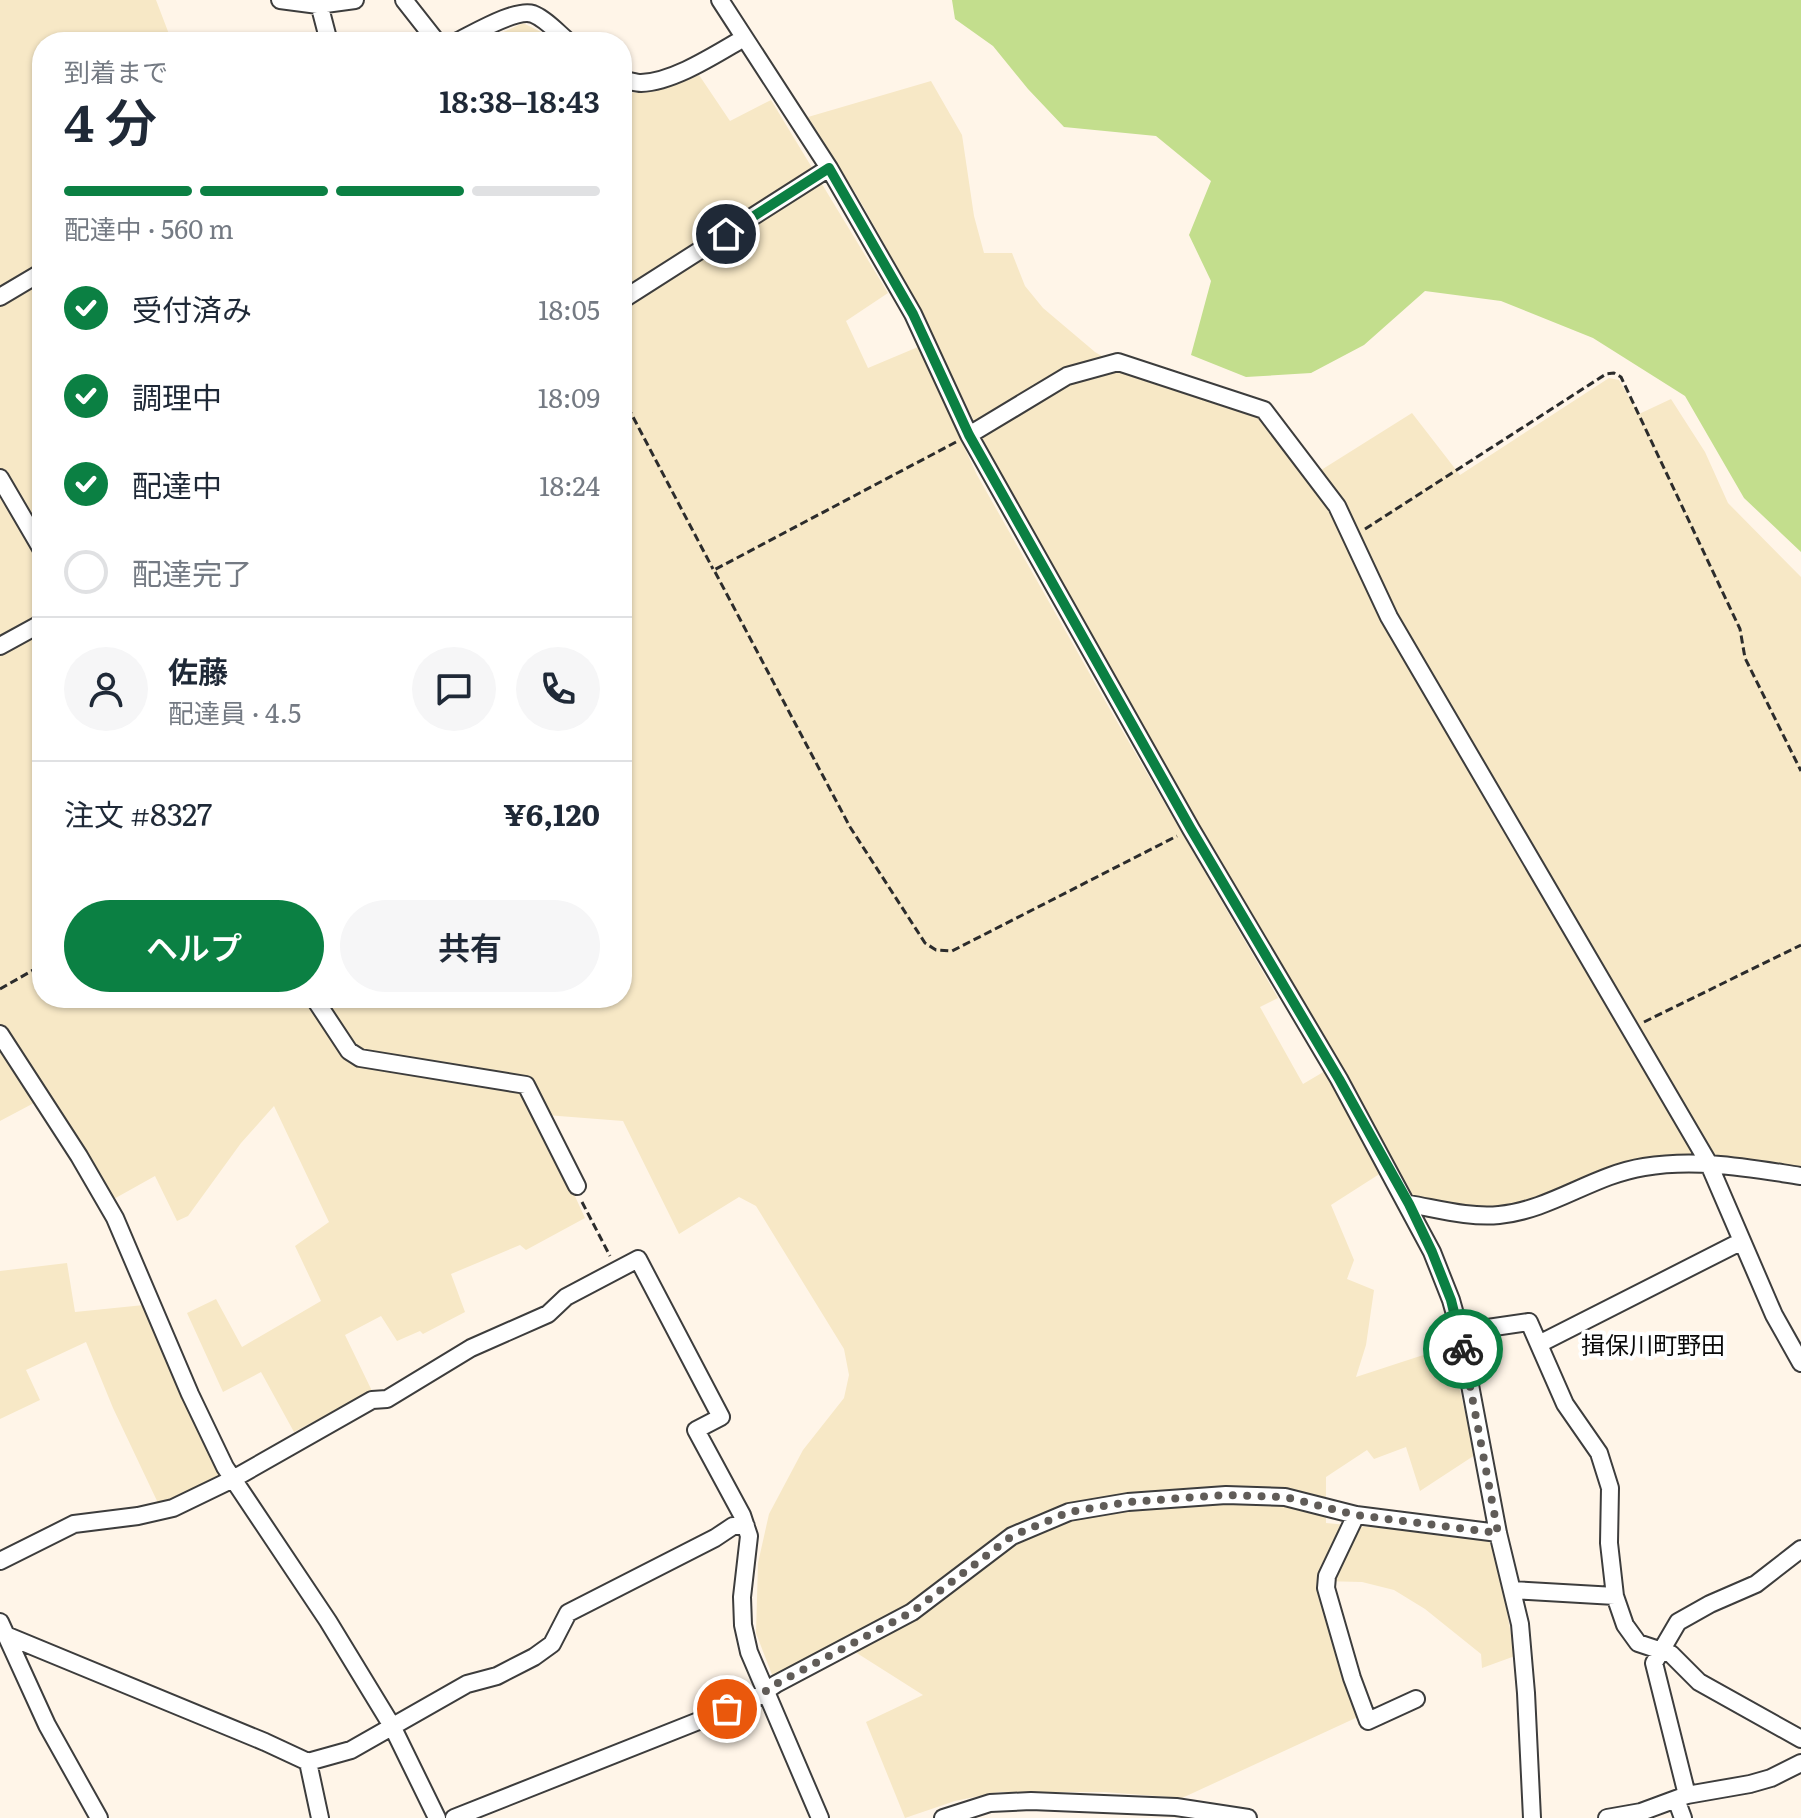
<!DOCTYPE html>
<html lang="ja">
<meta charset="utf-8">
<style>
:root{--surface:#fff;--page:#f6f6f7;--text:#1f2937;--muted:#747a83;--line:#e0e1e3;--accent:#0b8043}
body{margin:0;font-family:Literata,"Noto Sans JP",serif;background:var(--page);color:var(--text);height:100vh;display:flex;flex-direction:column;font-size:30px;white-space:nowrap}
*{box-sizing:border-box;margin:0}
p{font-size:26px;color:var(--muted)}
.icon{flex:none;width:44px;height:44px;fill:none;stroke:currentColor;stroke-width:2;stroke-linecap:round;stroke-linejoin:round}
.map{position:relative;flex:1;overflow:hidden}
.side{position:absolute;left:32px;top:32px;width:600px;height:976px;display:flex;flex-direction:column;background:var(--surface);border-radius:32px;box-shadow:0 2px 6px #0004}
.side>*{flex:none}
.pin{position:absolute;display:grid;place-items:center;width:68px;height:68px;color:#fff;margin:-34px;border:4px solid #fff;border-radius:50%;box-shadow:0 2px 8px #0007}
.courier{position:absolute;display:grid;place-items:center;width:80px;height:80px;margin:-40px;border:6px solid #0b8043;border-radius:50%;background:#fff;color:#222;box-shadow:0 2px 10px #0007}
.headline em{font-style:normal;font-weight:600}
.headline div{display:flex;flex-direction:column-reverse}
.headline{display:flex;align-items:center;justify-content:space-between;height:136px;padding:0 32px}
h1{font-size:52px;font-weight:600;line-height:60px}
.bar{display:grid;grid-template-columns:repeat(4,1fr);gap:12px 8px;align-content:center;height:96px;padding:0 32px}
.bar i{height:10px;border-radius:6px;background:var(--line)}
.bar .selected{background:var(--accent)}
.bar p{grid-column:span 4}
.line{display:flex;align-items:center;gap:20px;padding:0 32px;border-top:2px solid var(--line)}
.line div{flex:1}
.round{display:grid;place-items:center;flex:none;width:84px;height:84px;border-radius:42px;background:var(--page)}
ol{padding:0 32px;list-style:none}
li{display:flex;align-items:center;gap:24px;height:88px}
li p{margin-inline-start:auto}
li .icon{padding:8px;border-radius:50%;background:var(--accent);color:#fff;stroke-width:4}
li:last-child{color:var(--muted)}
li i{width:44px;height:44px;border:4px solid var(--line);border-radius:50%}
.cta{display:flex;gap:16px;margin-top:auto;padding:16px 32px}
.cta a{flex:1;height:92px;border-radius:48px;background:var(--accent);color:#fff;font-size:32px;font-weight:600;line-height:92px;text-align:center}
.cta a+a{background:var(--page);color:var(--text)}
.map>svg:first-child{display:block}
.farmland{fill:#f7e8c6}
.forest{fill:#c3de8d}
.lines{fill:none;stroke-linecap:round;stroke-linejoin:round}
.street-casing{stroke:#3d3d3d;stroke-width:20}
.path{stroke:#2c2c2c;stroke-width:3;stroke-dasharray:8 4;stroke-linecap:butt}
.street{stroke:#fff;stroke-width:16}
.done{stroke:#605c58;stroke-width:8;stroke-dasharray:0 14.4}
.route{stroke:#0b8043;stroke-width:10}
.labels{text-anchor:middle;stroke-width:8;stroke-linejoin:round;paint-order:stroke}
.quarter-label{font-size:24px;fill:#0a0a0a;stroke:#fff}
</style>
<div class="map">
<svg width="1801" height="1818" viewBox="0 0 1801 1818">
<rect width="100%" height="100%" fill="#fff5e8"/>
<!-- farmland -->
<path class="farmland" d="M0,0h156l16,42h-130v956h580v-906l19,1 15,-2 43,-16 31,46 41,-21 117,193 -42,28 22,47 50,-21 59,128 135,238 166,285 -18,9 43,77 22,-13 56,102 -50,32 23,55 -7,19 27,11 -8,55 -10,32 101,-33v34l18,77 -55,36 -14,-44 -32,12 -7,-9 -41,27v46l161,15 9,14 19,104 -33,12 -1,-14 -56,-45 -31,-19 -32,-8 -41,-1 39,135 -178,82 -78,-6h-105l-44,9 -50,17 -39,-96 57,-27 -82,-52 -67,37 -18,-47 2,-70 11,-49 34,-64 41,-52 5,-23 -5,-26 -88,-143 -17,-9 -60,37 -56,-113 -77,-6 -6,5 45,98 -59,32 -6,-5 -69,29 14,38 -42,22 -3,-3 -23,10 -16,-25 -36,19 27,56 -78,41 -33,-60 -38,20 -36,-79 29,-14 26,48 79,-46 -26,-55 34,-24 -55,-116 -33,37 -53,73 -11,5 -22,-45 -43,24 -63,-105 -49,26z
M523,23l20,10 9,9h-70z
M931,81l31,54 12,81 10,37h28l13,33 18,22 52,44 30,18 133,45 52,62 102,-64 48,62 149,-97 10,2 20,34 32,-15 34,53 23,51 73,74v592l-81,-13 -47,2 -147,46 -36,5 -79,-11 -412,-725 -85,-176 -55,-98 -51,-82z
M67,1263l8,49 69,-7 77,169 -32,17 -31,12 -45,-95 -27,-66 -60,28 14,30 -40,19v-148z"/>
<!-- forest -->
<path class="forest" d="M952,0h849v552l-57,-54 -59,-102 -92,-58 -92,-37 -76,-10 -61,54 -53,28 -65,4 -55,-22 20,-74 -22,-46 22,-54 -55,-45 -92,-9 -36,-38 -35,-43 -38,-27z"/>
<g class="lines">
<defs>
<path id="street" d="M280,0l38,5 37,-5
M318,0l11,42
M404,0l33,42
M720,0l109,168 84,146 56,121 222,394 148,250 93,173 19,48 9,32 38,201 22,91 6,69 6,125
M456,42c17,-8 60,-34 77,-28 13,5 25,19 36,28
M622,80c6,0 13,3 19,3 33,-1 75,-29 103,-45
M0,297l42,-25
M622,300l207,-132
M969,435l98,-59 51,-14 146,48 73,96 52,111 319,545 66,153 27,48
M0,478l42,72
M0,646l42,-23
M314,998l35,53 11,7 166,27 51,101
M0,1034l79,122 36,62 75,176 35,73 103,154 64,105 45,92
M1409,1204c29,5 61,14 90,11 52,-5 94,-40 145,-48 54,-9 104,1 157,9
M1460,1332l69,-10 36,82 34,49 11,35 -1,55 6,53 10,29 13,18 33,11 28,28 102,57
M1541,1343l201,-102
M1356,1515l-29,61 -1,12 26,90 16,43 48,-22
M0,1561l74,-37 64,-8 35,-8 60,-29 139,-79 15,-1 84,-51 77,-34 18,-17 72,-38 83,158 -25,13 46,85 7,21 -7,61 1,28 6,27 71,166
M1512,1590l103,6
M0,1622l47,103 52,93
M8,1636l257,106 43,20 43,-12 116,-66 30,-8 37,-19 18,-13 16,-31 147,-75 18,-12h13
M308,1762l12,56
M1687,1795l-33,-132 24,-41 32,-18 46,-20 45,-35
M1676,1799l7,19
M454,1818l300,-119 22,-15 136,-72 100,-76 57,-24 59,-10 98,-7 59,2 71,18 142,18
M943,1818l47,-15 41,-2 145,6 72,11
M1607,1818l34,-6 46,-17 63,-11 21,-6 30,-15"/>
</defs>
<!-- street casing -->
<use href="#street" class="street-casing"/>
<!-- path -->
<path class="path" d="M622,396l91,173
M956,442l-242,128 136,257 75,116 11,7 16,1 225,-115
M1365,529l241,-155 8,-1 7,4 119,252 5,29 56,113
M0,989l42,-24
M1644,1022l157,-77
M582,1202l28,54"/>
<!-- street -->
<use href="#street" class="street"/>
</g>
<g class="lines">
<!-- done -->
<path class="done" d="M727,1709l27,-10 22,-15 136,-72 100,-76 57,-24 59,-10 98,-7 59,2 71,18 142,18 -35,-184"/>
<!-- route -->
<path class="route" d="M726,234l103,-66 84,146 56,121 222,394 148,250 70,125 23,48 19,48 12,49"/>
</g>
<g class="labels">
<!-- quarter labels -->
<g class="quarter-label">
<text x="1653" y="1354">揖保川町野田</text>
</g>
</g>
</svg>
<div class="pin" style="left:727px;top:1709px;background:#ea580c"><svg class="icon" aria-label="bag" viewBox="0 0 24 24"><path d="M5 8h14l-1 12H6zM9 8a3 3 0 0 1 6 0"/></svg></div>
<div class="pin" style="left:726px;top:234px;background:#1f2937"><svg class="icon" aria-label="home" viewBox="0 0 24 24"><path d="M3 11l9-7 9 7M6 9v11h12V9"/></svg></div>
<div class="courier" style="left:1463px;top:1349px"><svg class="icon" aria-label="bike" viewBox="0 0 24 24"><circle cx="6" cy="16" r="4"/><circle cx="18" cy="16" r="4"/><path d="M6 16l4-8h5l3 8M10 8l3 8H6M13 5h3"/></svg></div>
<section class="side">
<div class="headline"><div><h1>4 分</h1><p>到着まで</p></div><em>18:38–18:43</em></div>
<div class="bar"><i class="selected"></i><i class="selected"></i><i class="selected"></i><i></i><p>配達中 · 560 m</p></div>
<ol>
<li><svg class="icon" aria-label="check" viewBox="0 0 24 24"><path d="M5 12l5 5 9-10"/></svg>受付済み<p>18:05</p></li>
<li><svg class="icon" aria-label="check" viewBox="0 0 24 24"><path d="M5 12l5 5 9-10"/></svg>調理中<p>18:09</p></li>
<li><svg class="icon" aria-label="check" viewBox="0 0 24 24"><path d="M5 12l5 5 9-10"/></svg>配達中<p>18:24</p></li>
<li><i></i>配達完了</li>
</ol>
<div class="line" style="height:144px"><a class="round"><svg class="icon" aria-label="person" viewBox="0 0 24 24"><circle cx="12" cy="8" r="4"/><path d="M4 21q1-7 8-7t8 7"/></svg></a><div><b>佐藤</b><p>配達員 · 4.5</p></div><a class="round"><svg class="icon" aria-label="chat" viewBox="0 0 24 24"><path d="M4 5h16v11H9l-5 4z"/></svg></a><a class="round"><svg class="icon" aria-label="phone" viewBox="0 0 24 24"><path d="M5 4h4l2 5-3 2q2 4 5 5l2-3 5 2v4C11 20 4 13 5 4z"/></svg></a></div>
<div class="line" style="height:104px"><div>注文 #8327</div><b>¥6,120</b></div>
<div class="cta"><a>ヘルプ</a><a>共有</a></div>
</section>
</div>
